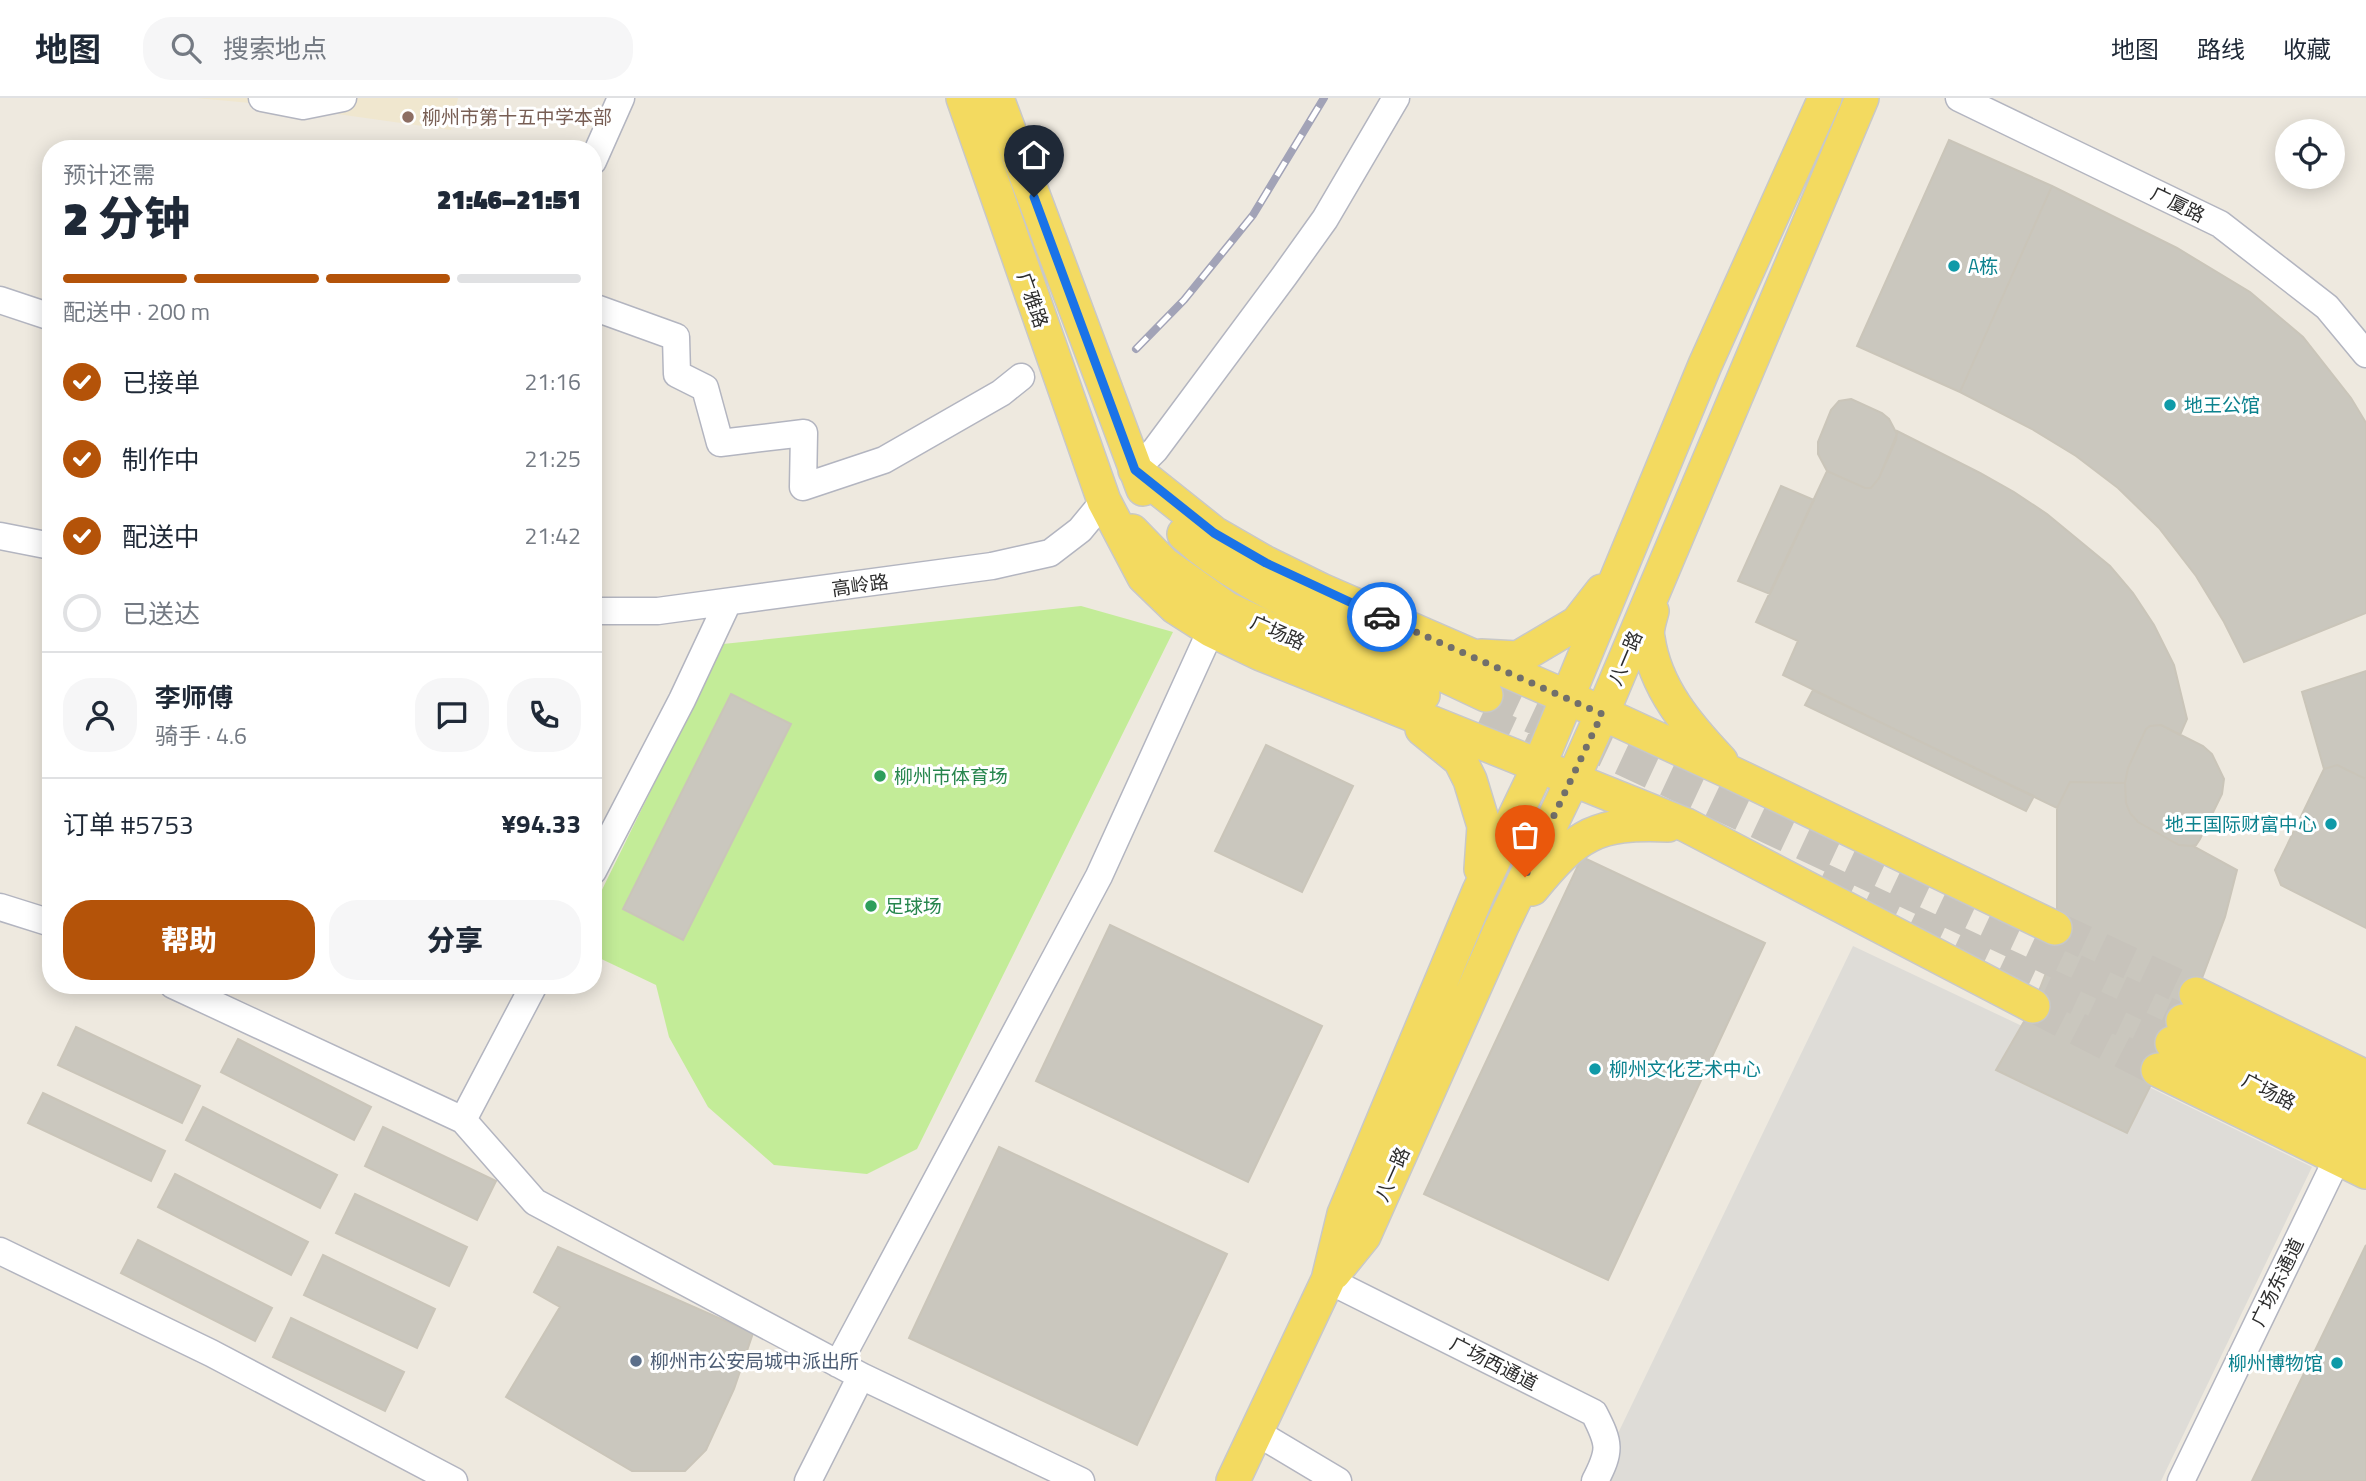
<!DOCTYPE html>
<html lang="zh">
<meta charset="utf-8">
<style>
:root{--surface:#fff;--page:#f6f6f7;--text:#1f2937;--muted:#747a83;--line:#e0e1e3;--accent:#b45309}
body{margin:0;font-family:"Titillium Web","Noto Sans SC",sans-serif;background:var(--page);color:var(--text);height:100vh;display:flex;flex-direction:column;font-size:26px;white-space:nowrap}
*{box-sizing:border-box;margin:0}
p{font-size:23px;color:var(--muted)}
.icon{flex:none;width:38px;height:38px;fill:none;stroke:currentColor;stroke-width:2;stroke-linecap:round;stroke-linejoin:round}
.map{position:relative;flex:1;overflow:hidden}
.details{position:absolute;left:42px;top:42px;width:560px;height:854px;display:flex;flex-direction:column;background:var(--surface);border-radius:28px;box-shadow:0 4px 18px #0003}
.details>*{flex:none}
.fabs{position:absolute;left:2275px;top:21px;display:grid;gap:14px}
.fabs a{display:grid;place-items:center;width:70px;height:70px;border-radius:50%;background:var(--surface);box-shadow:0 4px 18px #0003;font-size:35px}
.pin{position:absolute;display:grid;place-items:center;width:60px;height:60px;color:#fff;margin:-72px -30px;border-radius:50% 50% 50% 0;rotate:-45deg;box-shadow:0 0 7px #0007}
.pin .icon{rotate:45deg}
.courier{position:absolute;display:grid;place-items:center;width:70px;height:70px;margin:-35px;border:5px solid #1a73e8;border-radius:50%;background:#fff;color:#222;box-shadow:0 2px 9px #0007}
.overview em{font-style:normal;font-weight:800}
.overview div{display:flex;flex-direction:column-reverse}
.overview{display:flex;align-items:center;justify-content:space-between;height:119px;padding:0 21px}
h1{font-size:46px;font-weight:800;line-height:52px}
.bar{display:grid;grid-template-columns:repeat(4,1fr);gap:10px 7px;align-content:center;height:84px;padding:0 21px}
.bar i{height:9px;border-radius:5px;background:var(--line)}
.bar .on{background:var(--accent)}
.bar p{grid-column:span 4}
.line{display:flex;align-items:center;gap:18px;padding:0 21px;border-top:2px solid var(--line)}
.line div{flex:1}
.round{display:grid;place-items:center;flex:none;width:74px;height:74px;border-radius:28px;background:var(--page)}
ol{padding:0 21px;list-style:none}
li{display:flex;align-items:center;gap:21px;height:77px}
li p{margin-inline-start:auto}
li .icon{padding:7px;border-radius:50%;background:var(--accent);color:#fff;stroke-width:4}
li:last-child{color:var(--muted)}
li i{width:38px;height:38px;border:4px solid var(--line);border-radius:50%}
.cta{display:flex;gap:14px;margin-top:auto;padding:14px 21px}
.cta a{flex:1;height:80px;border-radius:28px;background:var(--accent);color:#fff;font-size:28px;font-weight:800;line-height:80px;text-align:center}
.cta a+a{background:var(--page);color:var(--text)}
header{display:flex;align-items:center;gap:42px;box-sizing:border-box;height:98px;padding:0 35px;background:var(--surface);border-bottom:2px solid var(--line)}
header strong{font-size:33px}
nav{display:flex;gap:38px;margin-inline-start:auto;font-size:24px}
.search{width:490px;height:63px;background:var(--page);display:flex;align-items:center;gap:18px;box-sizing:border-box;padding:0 24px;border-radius:28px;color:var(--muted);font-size:26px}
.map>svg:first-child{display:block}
.education{fill:#f0e7cf}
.pitch{fill:#c3ec98}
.plaza{fill:#dedcd7}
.building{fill:#cac7be;stroke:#cac5b9;stroke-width:2}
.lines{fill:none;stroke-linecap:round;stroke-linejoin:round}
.major-tunnel{stroke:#c7c3bb;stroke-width:33;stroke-dasharray:33 17;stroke-linecap:butt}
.minor-casing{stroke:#b3b5c0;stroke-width:29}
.major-casing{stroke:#c8c8c8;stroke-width:36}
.minor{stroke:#fff;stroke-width:26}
.major{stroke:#f3da60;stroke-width:33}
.rail-casing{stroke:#a2a3b7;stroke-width:8}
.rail{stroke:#fff;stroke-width:5;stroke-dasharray:16;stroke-linecap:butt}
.done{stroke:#716f6b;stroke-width:7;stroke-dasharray:0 12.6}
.route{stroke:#1a73e8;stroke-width:9}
.education-dot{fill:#8d6e63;stroke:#fff;stroke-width:2.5}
.culture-dot{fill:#0f9aa8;stroke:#fff;stroke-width:2.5}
.leisure-dot{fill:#2e9e5b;stroke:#fff;stroke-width:2.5}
.service-dot{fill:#5c6f8a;stroke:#fff;stroke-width:2.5}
.labels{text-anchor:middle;stroke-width:6;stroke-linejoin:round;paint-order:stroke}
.education-label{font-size:19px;fill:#785e54;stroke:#fff;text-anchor:start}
.street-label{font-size:19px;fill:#2d2d2d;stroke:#fff}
.culture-label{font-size:19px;fill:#0d838f;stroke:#fff;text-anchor:start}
.leisure-label{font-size:19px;fill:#27864d;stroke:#fff;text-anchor:start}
.service-label{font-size:19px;fill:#4e5e75;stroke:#fff;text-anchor:start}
</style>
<header>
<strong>地图</strong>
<div class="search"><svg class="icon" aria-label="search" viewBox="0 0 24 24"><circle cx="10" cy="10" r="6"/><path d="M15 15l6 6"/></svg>搜索地点</div>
<nav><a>地图</a><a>路线</a><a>收藏</a></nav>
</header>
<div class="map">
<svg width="2366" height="1383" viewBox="0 0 2366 1383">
<rect width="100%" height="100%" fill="#eee9df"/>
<!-- education -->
<path class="education" d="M196,0h262l-7,32 -178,-25z"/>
<!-- pitch -->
<path class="pitch" d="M1081,508l92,26 -256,517 -50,25 -93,-9 -66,-58 -39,-70 -13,-52 -63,-30v-47l130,-264z"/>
<!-- plaza -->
<path class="plaza" d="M1853,848l169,80 -26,44 153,17 163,80 -151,314h-566z"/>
<!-- building -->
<path class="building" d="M1949,42l103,46 125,62 73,44 53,45 48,61 15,25v190l-122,49 -20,-40 -28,-46 -37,-48 -41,-40 -42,-32 -44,-27 -72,-37 -103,-46z
M1949,42l103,46 -92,206 -103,-46z
M1851,301l31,14 7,6 8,15 -18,44 -8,10h-6l-38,-17 -9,-17v-12l13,-32 8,-9z
M1897,333l83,42 34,19 33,22 63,52 23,27 21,32 20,40 13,54 -7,16 -19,-10 -11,1 -4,3 -18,39 -3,15 -55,-1 -13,26 -274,-133 15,-34 -42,-19 71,-151 38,17h6l8,-10 17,-38z
M1781,388l33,14 -44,94 -32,-13z
M2366,573v257l-85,-43 -6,-15 49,-101 -22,-77z
M1813,592l221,106 -8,15 -221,-106z
M731,596l60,30 -108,216 -60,-31z
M2161,627l42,21 9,8 12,25 -2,15 -22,45 -4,6 -5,1 -12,-1 -41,-23 -8,-9 -4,-10 -1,-20 3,-15 18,-39 4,-3z
M1266,647l87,41 -51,106 -87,-41z
M2337,667l29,14v149l-85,-43 -6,-15 49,-101z
M2070,684l55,1 1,20 4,10 8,9 41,23 14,1 44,24 -12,47 -29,77 -69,139 -131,-63 37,-64 13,-33 11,-63v-102z
M1582,759l183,86 -157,337 -184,-86z
M1110,827l212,101 -74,156 -212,-101z
M76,929l124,59 -18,37 -124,-58z
M238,941l133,68 -17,33 -133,-68z
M43,995l122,58 -14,30 -123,-58z
M203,1009l134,68 -17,33 -134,-68z
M383,1029l113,54 -19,39 -112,-54z
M999,1049l228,107 -90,191 -228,-107z
M175,1076l133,68 -17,33 -133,-68z
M355,1096l112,53 -18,39 -113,-53z
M138,1142l134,68 -17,33 -134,-68z
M2366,1147v236h-114z
M558,1149l195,86 -19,56 -28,61 -21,21h-53l-126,-74 54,-90 -26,-15z
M323,1157l112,54 -18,39 -113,-53z
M291,1220l113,54 -19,39 -112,-54z"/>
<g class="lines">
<!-- major-tunnel -->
<path class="major-tunnel" d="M1486,597l697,326
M1480,621l93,43
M1821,781l351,164
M2055,830l141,66
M2033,908l125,64"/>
<defs>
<path id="minor" d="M262,0l41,8 40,-8
M1959,0l261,126 107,83 39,47
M593,63l28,-63
M0,202l51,17
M593,209l83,30 1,37 28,14 15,55 84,-10 -1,54 81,-27 117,-67 20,-16
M1135,372l20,-20 130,-175 40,-56 71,-121
M0,438l51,10
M593,513h65l334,-45 58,-13 30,-23 24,-29
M593,773l89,-171 46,-98
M0,809l51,16
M173,887l290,135
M534,887l-71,135 72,82 326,174 220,105
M0,1153l211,102 243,128
M1328,1182l266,133c16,31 17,37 1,68
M838,1266l261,-488 112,-246
M1256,1334l82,49
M808,1383l53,-105
M2181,1383l156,-322"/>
<path id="major" d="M963,0l141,403 40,76 31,30 36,23 50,24 425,171 347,181
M997,0l146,391
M1135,372l79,63 52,30 55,27 246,107 165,76 323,155
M1132,433l32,33 62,44 56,27 141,60
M1184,436c46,42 101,66 156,93 49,22 97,45 146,68
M1652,513c-2,8 -6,19 -4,27 7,50 40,88 73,123
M1481,558l37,2 59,-35 25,-32
M1422,631l38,31 10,20 14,46 -3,43
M1532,791c45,-55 64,-67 136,-64
M2196,896l170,83
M2183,923l183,88
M2172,945l194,97
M2158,972l208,102
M1334,1175l30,-37 138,-310 70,-145 30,-67 260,-616
M1233,1383l95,-201 16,-66 135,-323 60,-125 166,-401 120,-267"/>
</defs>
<!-- minor casing -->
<use href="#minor" class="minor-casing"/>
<!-- major casing -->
<use href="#major" class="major-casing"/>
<!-- minor -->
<use href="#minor" class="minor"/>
<!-- major -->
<use href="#major" class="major"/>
<defs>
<path id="rail" d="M1136,251l48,-49 69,-85 71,-117"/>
</defs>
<!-- rail casing -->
<use href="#rail" class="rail-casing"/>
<!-- rail -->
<use href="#rail" class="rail"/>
</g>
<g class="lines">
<!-- done -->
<path class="done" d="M1382,519l220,97 -77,163"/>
<!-- route -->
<path class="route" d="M1034,99l101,273 79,63 52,30 116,54"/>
</g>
<!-- markers -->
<circle class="education-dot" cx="408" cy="19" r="7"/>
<g class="culture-dot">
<circle cx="1954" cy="168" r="7"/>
<circle cx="2170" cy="307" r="7"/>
<circle cx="2331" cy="726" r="7"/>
<circle cx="1595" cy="971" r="7"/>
<circle cx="2337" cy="1265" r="7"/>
</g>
<g class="leisure-dot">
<circle cx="880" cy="678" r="7"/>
<circle cx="871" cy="808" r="7"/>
</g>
<circle class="service-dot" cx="636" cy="1263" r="7"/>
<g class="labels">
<!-- education labels -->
<g class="education-label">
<text x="422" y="26">柳州市第十五中学本部</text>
</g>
<!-- street labels -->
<g class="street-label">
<text transform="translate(2178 106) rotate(26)" y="7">广厦路</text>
<text transform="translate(1033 202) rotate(71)" y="7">广雅路</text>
<text transform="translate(860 487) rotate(-8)" y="7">高岭路</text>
<text transform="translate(1278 534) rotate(24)" y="7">广场路</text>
<text transform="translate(1625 560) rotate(-67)" y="7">八一路</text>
<text transform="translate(2269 993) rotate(27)" y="7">广场路</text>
<text transform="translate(1392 1076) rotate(-66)" y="7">八一路</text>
<text transform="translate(2277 1184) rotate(-64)" y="7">广场东通道</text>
<text transform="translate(1494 1265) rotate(27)" y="7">广场西通道</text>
</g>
<!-- culture labels -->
<g class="culture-label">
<text x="1968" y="175">A栋</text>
<text x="2184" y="314">地王公馆</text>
<text x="2317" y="733" text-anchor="end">地王国际财富中心</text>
<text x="1609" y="978">柳州文化艺术中心</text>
<text x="2323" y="1272" text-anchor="end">柳州博物馆</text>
</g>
<!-- leisure labels -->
<g class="leisure-label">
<text x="894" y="685">柳州市体育场</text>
<text x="885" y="815">足球场</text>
</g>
<!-- service labels -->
<g class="service-label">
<text x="650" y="1270">柳州市公安局城中派出所</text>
</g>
</g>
</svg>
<div class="fabs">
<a><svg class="icon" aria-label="locate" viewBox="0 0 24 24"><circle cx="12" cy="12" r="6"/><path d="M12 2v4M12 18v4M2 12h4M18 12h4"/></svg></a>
</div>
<div class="pin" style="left:1525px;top:779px;background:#ea580c"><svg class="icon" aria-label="bag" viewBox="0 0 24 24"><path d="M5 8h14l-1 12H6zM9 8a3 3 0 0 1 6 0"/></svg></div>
<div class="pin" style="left:1034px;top:99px;background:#1f2937"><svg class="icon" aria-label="home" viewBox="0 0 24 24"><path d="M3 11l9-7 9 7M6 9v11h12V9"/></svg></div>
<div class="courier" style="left:1382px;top:519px"><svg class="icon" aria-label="car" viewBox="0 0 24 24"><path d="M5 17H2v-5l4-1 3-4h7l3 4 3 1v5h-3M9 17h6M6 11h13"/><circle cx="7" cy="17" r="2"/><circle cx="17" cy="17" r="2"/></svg></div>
<section class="details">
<div class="overview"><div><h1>2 分钟</h1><p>预计还需</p></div><em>21:46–21:51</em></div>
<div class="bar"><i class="on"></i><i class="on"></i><i class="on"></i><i></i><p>配送中 · 200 m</p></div>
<ol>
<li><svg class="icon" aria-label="check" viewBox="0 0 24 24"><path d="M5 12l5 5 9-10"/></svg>已接单<p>21:16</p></li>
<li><svg class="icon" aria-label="check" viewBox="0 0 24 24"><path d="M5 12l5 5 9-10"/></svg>制作中<p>21:25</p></li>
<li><svg class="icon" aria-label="check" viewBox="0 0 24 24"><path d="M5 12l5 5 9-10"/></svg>配送中<p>21:42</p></li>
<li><i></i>已送达</li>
</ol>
<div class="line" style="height:126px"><a class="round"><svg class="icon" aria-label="person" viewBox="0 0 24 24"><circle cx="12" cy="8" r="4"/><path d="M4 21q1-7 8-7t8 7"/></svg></a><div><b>李师傅</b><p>骑手 · 4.6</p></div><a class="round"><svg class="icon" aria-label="chat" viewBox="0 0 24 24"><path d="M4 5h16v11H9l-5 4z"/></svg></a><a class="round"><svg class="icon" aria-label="phone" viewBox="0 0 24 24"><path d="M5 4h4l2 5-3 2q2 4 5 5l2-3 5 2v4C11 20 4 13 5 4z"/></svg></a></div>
<div class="line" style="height:91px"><div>订单 #5753</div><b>¥94.33</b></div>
<div class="cta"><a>帮助</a><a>分享</a></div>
</section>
</div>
